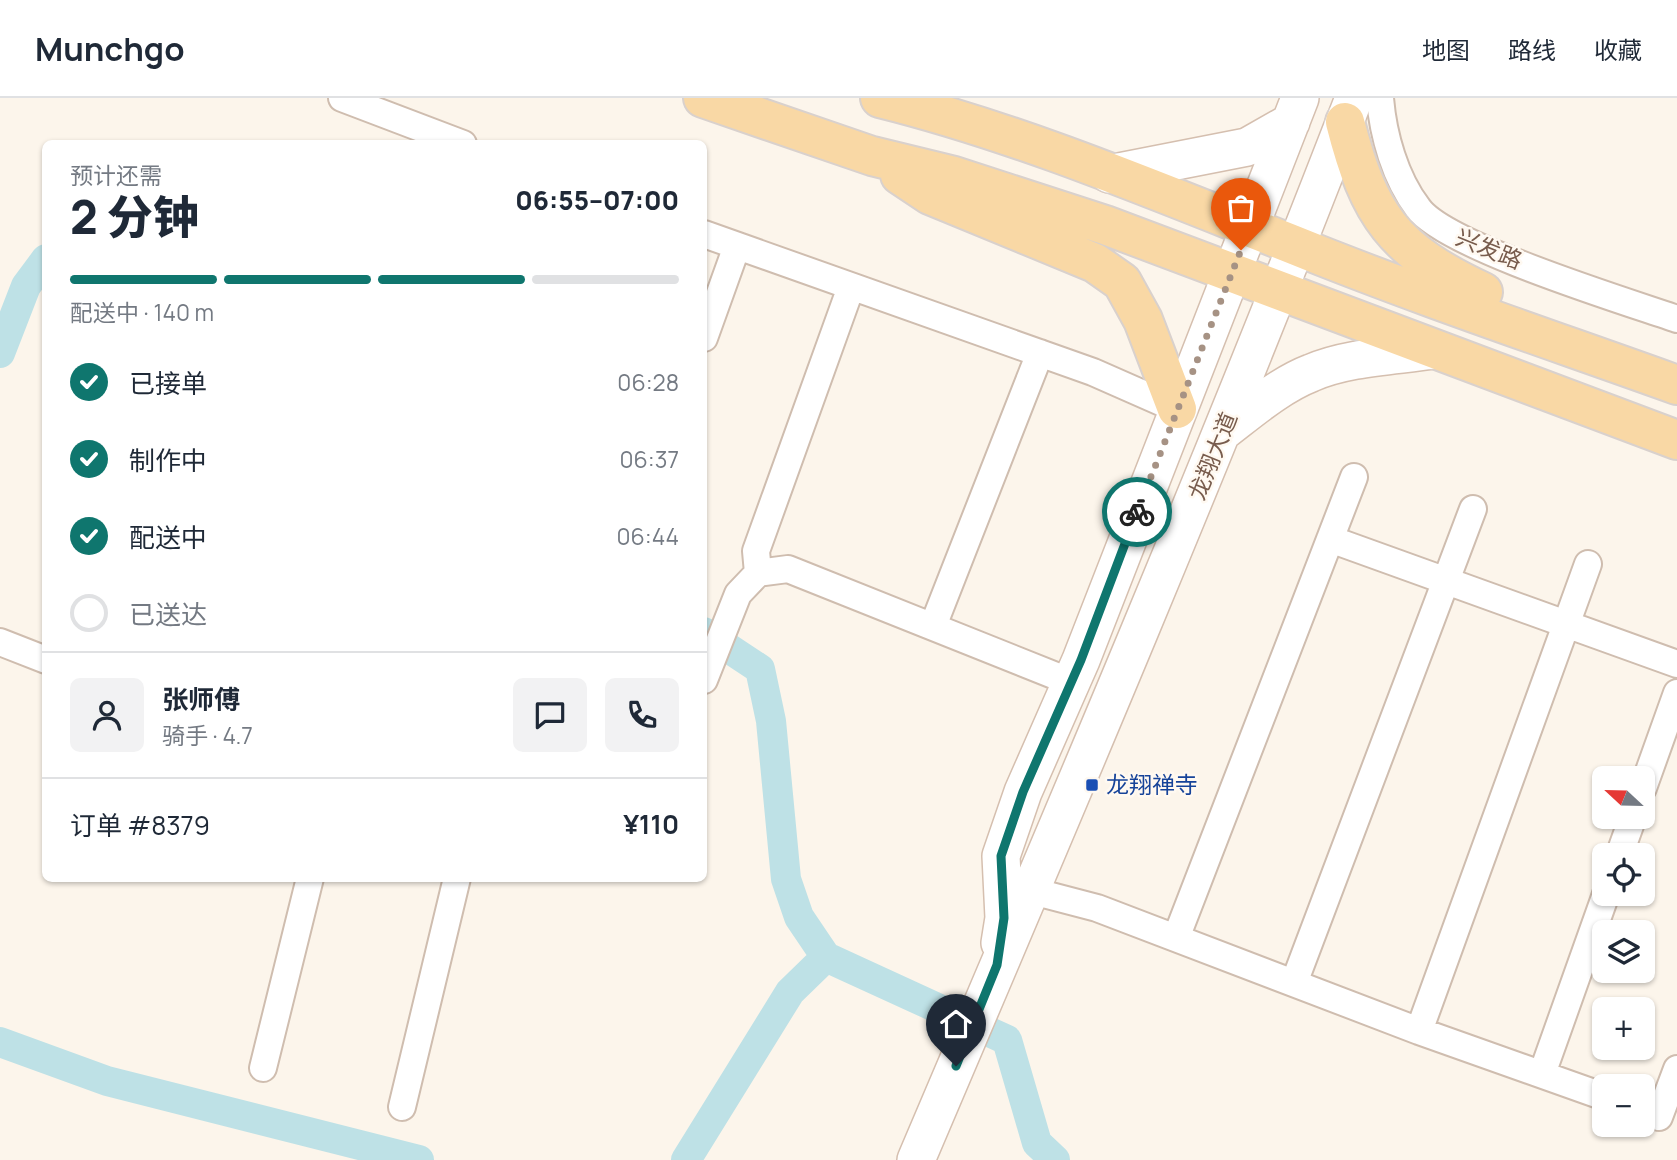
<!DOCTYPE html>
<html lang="zh">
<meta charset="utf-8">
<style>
:root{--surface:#fff;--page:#f2f2f3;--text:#1f2937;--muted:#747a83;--line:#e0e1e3;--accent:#0f766e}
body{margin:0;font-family:Manrope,"Noto Sans SC",sans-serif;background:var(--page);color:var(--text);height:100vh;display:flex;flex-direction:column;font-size:26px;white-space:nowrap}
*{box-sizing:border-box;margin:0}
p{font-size:23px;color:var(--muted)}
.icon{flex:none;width:38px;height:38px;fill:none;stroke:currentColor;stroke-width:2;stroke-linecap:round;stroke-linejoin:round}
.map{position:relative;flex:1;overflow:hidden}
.side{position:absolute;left:42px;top:42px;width:665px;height:742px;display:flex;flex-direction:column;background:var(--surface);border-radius:10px;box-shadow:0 2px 5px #0004}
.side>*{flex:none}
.needle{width:46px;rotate:292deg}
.controls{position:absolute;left:1592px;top:668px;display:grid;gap:14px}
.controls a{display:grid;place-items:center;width:63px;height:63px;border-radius:10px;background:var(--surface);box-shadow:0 2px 5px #0004;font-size:35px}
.pin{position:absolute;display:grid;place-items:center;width:60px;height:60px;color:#fff;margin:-72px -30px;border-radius:50% 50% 50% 0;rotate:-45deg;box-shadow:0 0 7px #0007}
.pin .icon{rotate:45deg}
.courier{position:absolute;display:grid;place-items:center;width:70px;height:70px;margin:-35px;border:5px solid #0f766e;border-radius:50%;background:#fff;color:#222;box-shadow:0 2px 9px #0007}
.headline em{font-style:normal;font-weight:800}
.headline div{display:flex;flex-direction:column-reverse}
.headline{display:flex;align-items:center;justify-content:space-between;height:119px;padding:0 28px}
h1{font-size:46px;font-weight:800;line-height:52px}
.bar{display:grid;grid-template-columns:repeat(4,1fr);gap:10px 7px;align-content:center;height:84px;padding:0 28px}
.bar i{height:9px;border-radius:5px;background:var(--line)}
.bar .on{background:var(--accent)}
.bar p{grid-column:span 4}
.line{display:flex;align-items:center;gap:18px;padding:0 28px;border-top:2px solid var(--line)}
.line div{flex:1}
.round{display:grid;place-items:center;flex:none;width:74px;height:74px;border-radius:10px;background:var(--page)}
ol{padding:0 28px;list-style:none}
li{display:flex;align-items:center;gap:21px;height:77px}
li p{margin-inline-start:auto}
li .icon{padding:7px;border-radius:50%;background:var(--accent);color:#fff;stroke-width:4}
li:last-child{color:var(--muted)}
li i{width:38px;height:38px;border:4px solid var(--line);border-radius:50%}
header{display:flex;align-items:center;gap:42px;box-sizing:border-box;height:98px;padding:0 35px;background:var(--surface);border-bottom:2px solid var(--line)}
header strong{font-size:33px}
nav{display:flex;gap:38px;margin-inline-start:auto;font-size:24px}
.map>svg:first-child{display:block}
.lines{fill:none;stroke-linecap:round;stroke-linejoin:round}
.canal{stroke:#bee1e6;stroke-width:30}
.minor-casing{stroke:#cfbdaf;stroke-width:30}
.secondary-casing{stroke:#d5bfaf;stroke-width:40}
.primary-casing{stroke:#d9d1cd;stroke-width:42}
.minor{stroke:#fff;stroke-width:26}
.secondary{stroke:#fff;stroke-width:37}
.primary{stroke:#f9d8a5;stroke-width:38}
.done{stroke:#a69284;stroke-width:7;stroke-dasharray:0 12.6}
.route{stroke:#0f766e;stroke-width:9}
.transit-dot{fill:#1a4fb4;stroke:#fff9f1;stroke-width:2.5}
.labels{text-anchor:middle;stroke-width:5;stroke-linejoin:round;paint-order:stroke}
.street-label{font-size:23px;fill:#785c4d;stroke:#fff9f1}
.transit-label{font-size:23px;fill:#164399;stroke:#fff9f1;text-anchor:start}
</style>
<header>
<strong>Munchgo</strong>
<nav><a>地图</a><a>路线</a><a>收藏</a></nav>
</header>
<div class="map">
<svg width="1677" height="1062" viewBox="0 0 1677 1062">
<rect width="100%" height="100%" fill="#fcf5eb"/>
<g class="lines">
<!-- canal -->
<path class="canal" d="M0,255l26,-67 20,-27
M704,534l56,37 11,52 15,158 13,38 27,40 181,83 30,103 18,17
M0,944l107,39 312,79
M686,1062l104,-168 36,-35"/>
<defs>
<path id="minor" d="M342,0l121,46
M1380,0c3,37 15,80 38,110 27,38 207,93 259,111
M704,136l389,138 84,37
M704,240l33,-92
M1330,441l347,125
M758,475l-2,-22 95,-264
M933,528l107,-273
M0,544l46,18
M704,582l34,-86 20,-21 30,-4 283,113
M1643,690l34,-95
M1619,758l14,-39
M1013,788l84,22 322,123 186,66
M1176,840l178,-461
M1294,885l179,-474
M1419,933l169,-467
M263,970l47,-190
M1542,976l64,-180
M402,1009l55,-229
M1659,1019l18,-48"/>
<path id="secondary" d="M1109,76l138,-27 44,-25
M1225,332c26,-20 55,-45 86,-57 37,-16 83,-17 123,-23
M1000,845l4,-25 -3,-62 22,-64 58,-132 219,-562
M916,1062c150,-352 300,-704 438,-1062"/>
<path id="primary" d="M703,0l169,58 82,20 151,49 572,215
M880,0c141,35 279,94 414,147 126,51 255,94 383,140
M1345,24c24,94 48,128 138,170
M900,77l30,20 165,68 27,19 21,38 34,89"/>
</defs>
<!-- minor casing -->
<use href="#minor" class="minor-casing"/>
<!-- secondary casing -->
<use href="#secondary" class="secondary-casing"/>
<!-- primary casing -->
<use href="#primary" class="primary-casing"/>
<!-- minor -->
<use href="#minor" class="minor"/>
<!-- secondary -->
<use href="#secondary" class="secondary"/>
<!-- primary -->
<use href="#primary" class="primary"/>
</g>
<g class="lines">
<!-- done -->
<path class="done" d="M1137,414l104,-262"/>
<!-- route -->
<path class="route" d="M956,968l41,-101 7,-47 -3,-62 22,-64 58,-132 56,-148"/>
</g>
<!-- markers -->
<rect class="transit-dot" x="1085" y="680" width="14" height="14" rx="3.5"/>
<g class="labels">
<!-- street labels -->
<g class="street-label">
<text transform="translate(1489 151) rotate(22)" y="8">兴发路</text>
<text transform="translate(1213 358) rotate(-68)" y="8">龙翔大道</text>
</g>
<!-- transit labels -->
<g class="transit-label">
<text x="1106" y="695">龙翔禅寺</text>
</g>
</g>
</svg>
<div class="controls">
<a><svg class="needle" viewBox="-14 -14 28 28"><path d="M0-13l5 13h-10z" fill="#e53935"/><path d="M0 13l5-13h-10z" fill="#747a83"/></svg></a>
<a><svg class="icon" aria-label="locate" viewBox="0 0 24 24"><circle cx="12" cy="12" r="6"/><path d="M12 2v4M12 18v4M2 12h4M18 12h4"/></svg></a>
<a><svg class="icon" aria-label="layers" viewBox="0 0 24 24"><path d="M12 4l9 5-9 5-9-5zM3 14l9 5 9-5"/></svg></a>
<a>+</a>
<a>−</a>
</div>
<div class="pin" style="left:1241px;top:152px;background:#ea580c"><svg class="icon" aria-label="bag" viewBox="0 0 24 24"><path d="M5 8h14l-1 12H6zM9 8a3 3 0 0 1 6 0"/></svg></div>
<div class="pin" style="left:956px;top:968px;background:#1f2937"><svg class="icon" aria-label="home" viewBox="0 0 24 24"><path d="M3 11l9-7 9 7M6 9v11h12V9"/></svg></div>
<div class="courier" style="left:1137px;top:414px"><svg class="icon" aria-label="bike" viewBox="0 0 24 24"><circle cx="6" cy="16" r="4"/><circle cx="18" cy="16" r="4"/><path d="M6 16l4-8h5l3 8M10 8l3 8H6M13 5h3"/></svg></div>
<section class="side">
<div class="headline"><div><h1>2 分钟</h1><p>预计还需</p></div><em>06:55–07:00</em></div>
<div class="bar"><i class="on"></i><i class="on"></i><i class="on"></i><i></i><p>配送中 · 140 m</p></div>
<ol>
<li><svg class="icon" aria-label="check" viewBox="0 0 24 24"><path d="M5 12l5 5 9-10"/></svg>已接单<p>06:28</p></li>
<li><svg class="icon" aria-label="check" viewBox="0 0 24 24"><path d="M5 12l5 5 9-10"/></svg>制作中<p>06:37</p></li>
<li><svg class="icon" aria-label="check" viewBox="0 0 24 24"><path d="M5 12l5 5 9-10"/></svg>配送中<p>06:44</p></li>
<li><i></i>已送达</li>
</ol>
<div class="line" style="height:126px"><a class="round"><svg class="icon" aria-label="person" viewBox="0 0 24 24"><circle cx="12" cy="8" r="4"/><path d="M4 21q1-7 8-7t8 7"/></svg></a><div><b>张师傅</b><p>骑手 · 4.7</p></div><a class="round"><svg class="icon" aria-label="chat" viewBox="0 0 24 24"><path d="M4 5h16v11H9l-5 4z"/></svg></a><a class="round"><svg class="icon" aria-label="phone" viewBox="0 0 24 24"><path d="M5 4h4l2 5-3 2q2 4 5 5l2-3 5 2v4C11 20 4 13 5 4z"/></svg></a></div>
<div class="line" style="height:91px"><div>订单 #8379</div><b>¥110</b></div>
</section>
</div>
